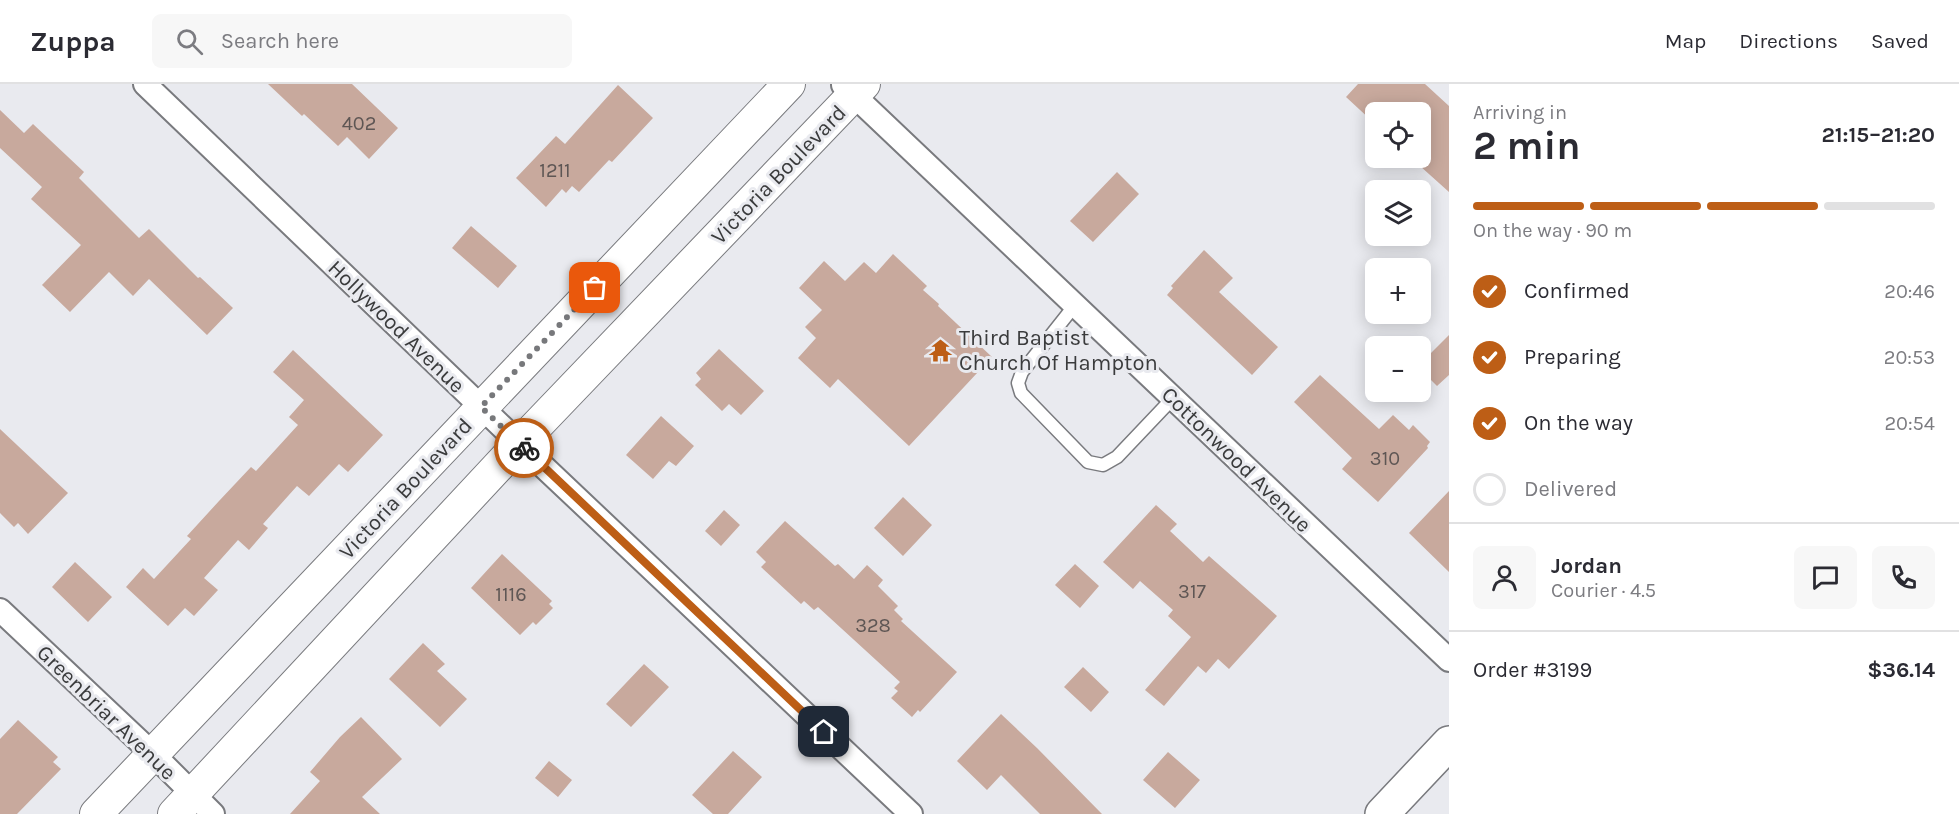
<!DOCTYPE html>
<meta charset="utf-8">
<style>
:root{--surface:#fff;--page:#f7f7f7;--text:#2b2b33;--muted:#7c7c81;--line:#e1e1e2;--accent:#bd5e16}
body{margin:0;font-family:Karla,sans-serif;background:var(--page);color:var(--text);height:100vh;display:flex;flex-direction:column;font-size:22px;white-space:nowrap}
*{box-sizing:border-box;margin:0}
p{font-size:20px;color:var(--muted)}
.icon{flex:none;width:33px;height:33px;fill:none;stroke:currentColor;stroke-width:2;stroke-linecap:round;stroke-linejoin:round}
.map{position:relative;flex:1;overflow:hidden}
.details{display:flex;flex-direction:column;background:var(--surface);width:510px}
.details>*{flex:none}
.buttons{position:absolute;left:1365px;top:18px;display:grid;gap:12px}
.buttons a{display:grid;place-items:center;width:66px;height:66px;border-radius:9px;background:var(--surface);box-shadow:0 3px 15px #0003;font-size:30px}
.pin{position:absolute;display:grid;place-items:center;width:51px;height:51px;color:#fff;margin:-26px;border-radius:12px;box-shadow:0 3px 9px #0006}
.courier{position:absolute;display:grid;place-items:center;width:60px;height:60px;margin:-30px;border:4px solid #bd5e16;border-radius:50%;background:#fff;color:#222;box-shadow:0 2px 8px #0007}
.overview em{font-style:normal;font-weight:700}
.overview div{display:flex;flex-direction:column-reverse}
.overview{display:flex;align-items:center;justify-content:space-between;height:102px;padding:0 24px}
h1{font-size:39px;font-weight:700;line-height:45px}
.bar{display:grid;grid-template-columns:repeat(4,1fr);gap:9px 6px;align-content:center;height:72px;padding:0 24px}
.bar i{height:8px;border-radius:4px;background:var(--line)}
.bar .on{background:var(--accent)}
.bar p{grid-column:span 4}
.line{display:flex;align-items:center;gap:15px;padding:0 24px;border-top:2px solid var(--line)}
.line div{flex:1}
.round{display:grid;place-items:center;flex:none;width:63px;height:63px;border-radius:9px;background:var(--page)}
ol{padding:0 24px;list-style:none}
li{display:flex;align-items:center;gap:18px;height:66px}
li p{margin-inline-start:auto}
li .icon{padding:6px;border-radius:50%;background:var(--accent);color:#fff;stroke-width:4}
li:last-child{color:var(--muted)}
li i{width:33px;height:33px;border:3px solid var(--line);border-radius:50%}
header{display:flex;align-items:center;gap:36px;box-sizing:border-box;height:84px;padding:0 30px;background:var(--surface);border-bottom:2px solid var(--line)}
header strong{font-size:28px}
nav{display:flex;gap:33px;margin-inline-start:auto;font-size:21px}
.search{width:420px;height:54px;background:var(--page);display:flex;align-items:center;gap:15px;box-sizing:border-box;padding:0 21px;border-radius:9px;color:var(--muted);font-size:22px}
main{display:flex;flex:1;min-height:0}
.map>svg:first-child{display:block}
.building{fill:#c8a99d}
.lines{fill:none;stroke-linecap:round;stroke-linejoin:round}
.lane-casing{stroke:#797a7e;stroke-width:15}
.street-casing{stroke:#797a7e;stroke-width:26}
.secondary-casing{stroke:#797a7e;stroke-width:34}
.primary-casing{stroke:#797a7e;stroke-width:36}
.lane{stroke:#fff;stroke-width:12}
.street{stroke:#fff;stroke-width:22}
.secondary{stroke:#fff;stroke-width:32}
.primary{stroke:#fff;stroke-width:33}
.done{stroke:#77787b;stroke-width:6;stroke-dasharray:0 10.8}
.route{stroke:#bd5e16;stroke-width:8}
.labels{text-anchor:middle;stroke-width:6;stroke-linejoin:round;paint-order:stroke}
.number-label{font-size:20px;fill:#5e5654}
.street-label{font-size:22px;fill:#3a3b3c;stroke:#e9eaef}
.poi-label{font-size:22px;fill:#3a3b3c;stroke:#e9eaef;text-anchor:start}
</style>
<header>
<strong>Zuppa</strong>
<div class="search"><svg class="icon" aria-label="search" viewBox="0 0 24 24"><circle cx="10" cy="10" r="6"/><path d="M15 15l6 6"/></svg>Search here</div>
<nav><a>Map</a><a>Directions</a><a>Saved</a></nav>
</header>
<main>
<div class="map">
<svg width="1449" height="730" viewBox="0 0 1449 730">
<rect width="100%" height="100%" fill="#e9eaef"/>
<!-- building -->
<path class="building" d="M268,0h84l46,44 -29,31 -22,-22 -9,9 -34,-32 -2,2z
M1358,0h67l24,22v86l-29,-26v-54h-44v8l-3,2 -27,-25z
M618,1l35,33 -41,44 -3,-2 -30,32 -7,-6 -6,7 -4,-4 -16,18 -30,-29 40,-42 9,8z
M0,26l24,23 9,-9 51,48 -5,6 60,60 10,-9 49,49 2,-1 33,31 -26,27 -58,-56 -16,17 -24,-24 -39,40 -28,-27 39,-40 -50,-46 11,-12 -42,-39z
M1117,88l22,22 -46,48 -23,-21z
M471,142l46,40 -19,22 -46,-40z
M1204,166l29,28 -14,14 59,55 -26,28 -85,-80 6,-7 -2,-2z
M893,170l34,32 -4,4 16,14 -1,2 54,51 -83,89 -71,-67 -8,9 -32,-30 18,-20 -11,-11 17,-17 -23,-22 25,-27 21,20 19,-19 12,11z
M1449,251v40l-12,11 -17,-17v-5z
M719,265l45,42 -23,24 -12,-11 -7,7 -27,-26 6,-6 -5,-6z
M293,266l90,85 -35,37 -9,-8 -30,32 -12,-10 -34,38 5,4 -19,22 -11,-10 -34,38 14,12 -24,26 -9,-8 -17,18 -42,-39 17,-19 11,11 37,-40 -4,-3 32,-35 32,-34 5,4 42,-46 -9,-8 15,-17 -31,-28z
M1320,291l59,54 14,-14 16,15 4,-5 17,17 -3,4 1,2 -50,54 -36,-33 10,-11 -58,-56z
M661,332l33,30 -18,20 -7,-5 -16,18 -27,-24z
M0,345l68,64 -40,41 -10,-11 -4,4 -14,-14z
M1449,407v81l-40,-39z
M903,413l29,28 -29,31 -29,-28z
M1156,421l21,19 -7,7 33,31 6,-6 68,60 -48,53 -11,-10 -12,14 -8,-7 -34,40 -19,-16 46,-53 -23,-21 5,-6 -33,-29 -7,8 -30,-27z
M724,426l16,15 -19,21 -16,-15z
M785,437l50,45 3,-2 16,15 13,-14 16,15 -5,6 20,20 -4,4 9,9 -2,2 56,51 -37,40 -2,-2 -6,7 -21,-19 7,-7 -4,-3 6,-6 -82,-75 -4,3 -10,-9 -3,3 -40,-37 5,-5 -10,-10z
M502,470l50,47 -3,3 4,4 -17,17 -3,-3 -13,13 -49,-47z
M75,478l37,35 -24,25 -36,-35z
M1075,480l24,22 -19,22 -25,-23z
M423,559l22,21 -8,7 30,28 -27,28 -51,-48z
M644,580l25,23 -38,40 -25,-23z
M1083,583l26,25 -18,20 -27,-25z
M1001,630l36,34 65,66h-62l-39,-39 -14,15 -30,-29z
M361,633l41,42 -40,38 18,17h-90l30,-33 -10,-9 30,-35z
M18,636l40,37 -5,5 8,7 -44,45h-17v-75z
M733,667l29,26 -34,37h-15l-21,-19z
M1168,668l32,28 -25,28 -32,-28z
M549,677l23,19 -14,17 -23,-19z"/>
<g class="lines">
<defs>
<path id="lane" d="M1075,221l-53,67 -4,11 3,10 67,69 15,3 14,-8 56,-59"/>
<path id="street" d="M145,0l401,385 365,345
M843,1l606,575
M0,526l154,145 59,59"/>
<path id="secondary" d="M96,730l693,-730
M174,730l345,-370 345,-360"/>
<path id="primary" d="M1382,730l67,-71"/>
</defs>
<!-- lane casing -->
<use href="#lane" class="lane-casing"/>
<!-- street casing -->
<use href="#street" class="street-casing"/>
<!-- secondary casing -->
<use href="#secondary" class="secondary-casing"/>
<!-- primary casing -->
<use href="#primary" class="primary-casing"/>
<!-- lane -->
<use href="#lane" class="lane"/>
<!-- street -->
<use href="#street" class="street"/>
<!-- secondary -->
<use href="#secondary" class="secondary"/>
<!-- primary -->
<use href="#primary" class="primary"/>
</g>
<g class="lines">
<!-- done -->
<path class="done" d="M524,364l-43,-41 114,-119"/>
<!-- route -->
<path class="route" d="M524,364l300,284"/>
</g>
<!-- icons -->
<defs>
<symbol id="temple-bare" viewBox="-9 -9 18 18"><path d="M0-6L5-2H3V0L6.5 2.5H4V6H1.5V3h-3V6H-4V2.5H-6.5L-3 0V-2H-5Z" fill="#bd5e16" stroke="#e9eaef" stroke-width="2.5" paint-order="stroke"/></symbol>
</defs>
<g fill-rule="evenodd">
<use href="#temple-bare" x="924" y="250" width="33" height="33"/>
</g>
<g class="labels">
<!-- number labels -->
<g class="number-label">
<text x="359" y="46">402</text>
<text x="555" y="93">1211</text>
<text x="1385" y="381">310</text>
<text x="1192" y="514">317</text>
<text x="511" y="517">1116</text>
<text x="873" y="548">328</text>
</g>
<!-- street labels -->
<g class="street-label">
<text transform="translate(778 90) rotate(-46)" y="8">Victoria Boulevard</text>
<text transform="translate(397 242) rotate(44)" y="8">Hollywood Avenue</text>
<text transform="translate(1237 375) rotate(44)" y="8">Cottonwood Avenue</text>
<text transform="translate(405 404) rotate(-47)" y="8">Victoria Boulevard</text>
<text transform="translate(107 628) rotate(44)" y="8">Greenbriar Avenue</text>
</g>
<!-- poi labels -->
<g class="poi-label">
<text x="959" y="261">Third Baptist<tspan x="959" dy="25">Church Of Hampton</tspan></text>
</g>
</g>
</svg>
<div class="buttons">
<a><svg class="icon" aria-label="locate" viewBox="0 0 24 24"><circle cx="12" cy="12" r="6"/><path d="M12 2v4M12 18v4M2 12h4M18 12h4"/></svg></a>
<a><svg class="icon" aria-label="layers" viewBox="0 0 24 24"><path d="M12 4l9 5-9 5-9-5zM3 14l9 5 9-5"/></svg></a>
<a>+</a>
<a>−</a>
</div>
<div class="pin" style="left:595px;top:204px;background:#ea580c"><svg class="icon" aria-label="bag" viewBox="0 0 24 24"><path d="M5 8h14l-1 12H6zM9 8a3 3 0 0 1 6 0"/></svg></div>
<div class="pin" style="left:824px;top:648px;background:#1f2937"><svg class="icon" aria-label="home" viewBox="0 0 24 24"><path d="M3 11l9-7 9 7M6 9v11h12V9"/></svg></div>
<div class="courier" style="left:524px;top:364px"><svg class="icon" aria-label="bike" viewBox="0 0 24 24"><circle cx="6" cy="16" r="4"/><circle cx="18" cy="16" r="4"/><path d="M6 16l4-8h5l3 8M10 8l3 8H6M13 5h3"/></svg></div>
</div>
<section class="details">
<div class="overview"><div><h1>2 min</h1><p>Arriving in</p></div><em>21:15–21:20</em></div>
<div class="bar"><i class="on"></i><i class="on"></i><i class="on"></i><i></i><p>On the way · 90 m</p></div>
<ol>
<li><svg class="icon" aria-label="check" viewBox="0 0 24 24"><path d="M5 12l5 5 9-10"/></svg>Confirmed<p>20:46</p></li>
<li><svg class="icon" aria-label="check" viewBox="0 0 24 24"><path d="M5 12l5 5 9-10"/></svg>Preparing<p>20:53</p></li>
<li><svg class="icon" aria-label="check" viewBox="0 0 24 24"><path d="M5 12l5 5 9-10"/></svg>On the way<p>20:54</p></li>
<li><i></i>Delivered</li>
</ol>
<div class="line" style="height:108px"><a class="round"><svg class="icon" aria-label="person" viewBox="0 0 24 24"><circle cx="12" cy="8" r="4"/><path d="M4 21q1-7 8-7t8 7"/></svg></a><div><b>Jordan</b><p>Courier · 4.5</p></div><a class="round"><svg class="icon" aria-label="chat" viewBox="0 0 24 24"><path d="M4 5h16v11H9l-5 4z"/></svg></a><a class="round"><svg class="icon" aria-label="phone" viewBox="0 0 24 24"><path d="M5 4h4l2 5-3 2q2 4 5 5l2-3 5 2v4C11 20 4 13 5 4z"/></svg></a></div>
<div class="line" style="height:78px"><div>Order #3199</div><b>$36.14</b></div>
</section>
</main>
